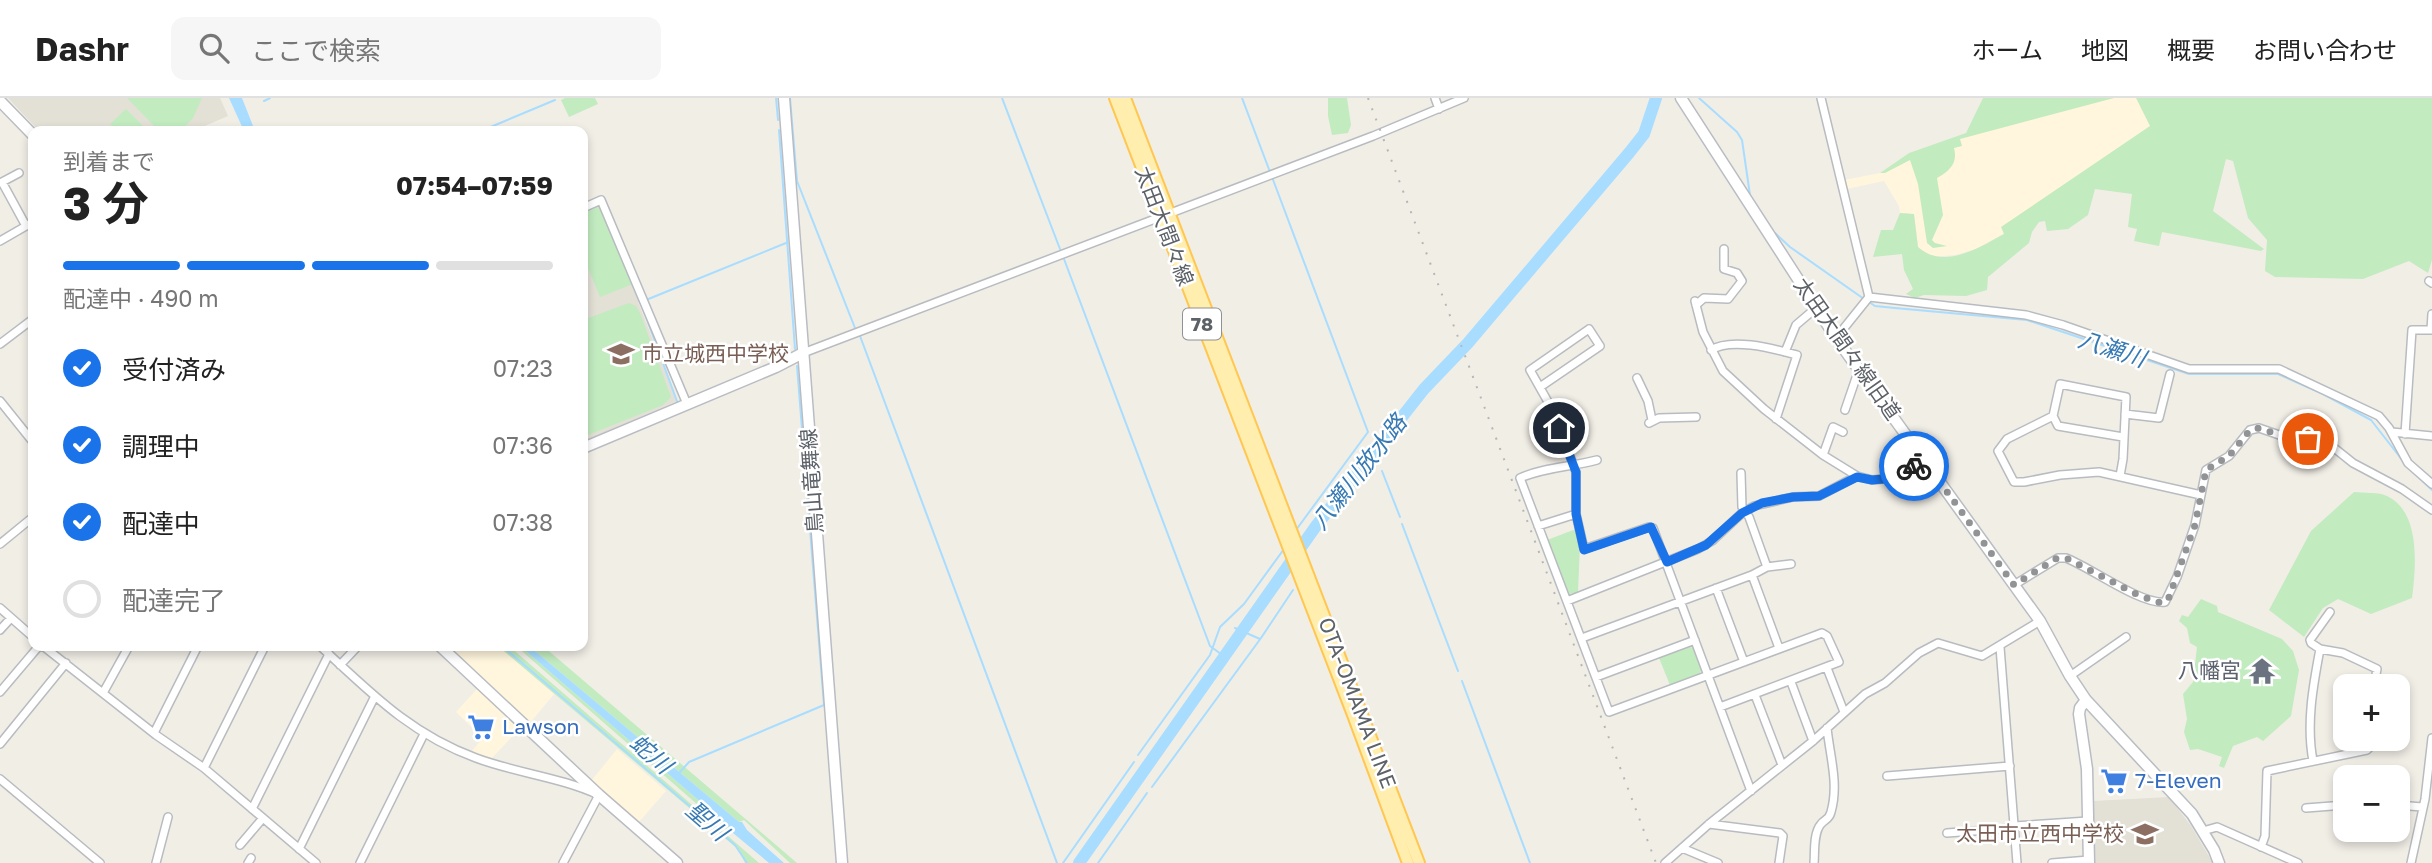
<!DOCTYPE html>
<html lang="ja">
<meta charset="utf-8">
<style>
:root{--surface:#fff;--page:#f6f6f6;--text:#222;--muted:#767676;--line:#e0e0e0;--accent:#1a73e8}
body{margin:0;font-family:"Golos Text","Noto Sans JP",sans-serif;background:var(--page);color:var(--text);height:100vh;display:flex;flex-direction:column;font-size:26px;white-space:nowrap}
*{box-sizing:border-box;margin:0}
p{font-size:23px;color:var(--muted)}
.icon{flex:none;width:38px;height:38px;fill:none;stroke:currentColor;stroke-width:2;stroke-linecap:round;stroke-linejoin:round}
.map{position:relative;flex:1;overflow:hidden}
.drawer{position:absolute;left:28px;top:28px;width:560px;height:525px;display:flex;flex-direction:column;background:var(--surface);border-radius:14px;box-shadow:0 4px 10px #0003}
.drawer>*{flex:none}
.buttons{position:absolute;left:2333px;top:576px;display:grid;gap:14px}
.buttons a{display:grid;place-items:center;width:77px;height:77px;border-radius:14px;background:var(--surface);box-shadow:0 4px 10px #0003;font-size:35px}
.pin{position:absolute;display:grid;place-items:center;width:60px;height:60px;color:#fff;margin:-30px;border:4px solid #fff;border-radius:50%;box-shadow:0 2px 7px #0007}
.courier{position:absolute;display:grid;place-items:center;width:70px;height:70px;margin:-35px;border:5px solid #1a73e8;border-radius:50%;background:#fff;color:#222;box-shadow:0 2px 9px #0007}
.summary em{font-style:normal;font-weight:700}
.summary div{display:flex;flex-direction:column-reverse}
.summary{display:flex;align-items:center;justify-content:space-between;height:119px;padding:0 35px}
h1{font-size:46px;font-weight:700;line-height:52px}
.bar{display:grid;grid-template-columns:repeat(4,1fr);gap:10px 7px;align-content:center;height:84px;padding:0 35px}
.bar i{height:9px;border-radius:5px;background:var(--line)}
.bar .selected{background:var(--accent)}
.bar p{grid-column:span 4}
ol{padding:0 35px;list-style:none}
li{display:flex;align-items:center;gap:21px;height:77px}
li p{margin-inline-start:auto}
li .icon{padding:7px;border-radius:50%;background:var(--accent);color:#fff;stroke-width:4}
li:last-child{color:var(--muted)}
li i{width:38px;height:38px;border:4px solid var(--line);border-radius:50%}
header{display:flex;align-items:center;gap:42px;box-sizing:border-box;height:98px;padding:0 35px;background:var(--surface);border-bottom:2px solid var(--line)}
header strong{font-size:33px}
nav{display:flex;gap:38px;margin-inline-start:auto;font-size:24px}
.search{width:490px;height:63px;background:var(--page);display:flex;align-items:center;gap:18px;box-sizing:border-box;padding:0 24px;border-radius:14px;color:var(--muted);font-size:26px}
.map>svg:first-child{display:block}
.commercial{fill:#fff6dd}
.education{fill:#e3e0d6}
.green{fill:#c2ebc0}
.water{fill:#a8ddff}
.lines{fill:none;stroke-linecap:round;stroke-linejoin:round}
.stream{stroke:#a8ddff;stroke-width:2}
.river{stroke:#a8ddff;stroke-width:12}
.street-casing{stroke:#b8bcc0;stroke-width:10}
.secondary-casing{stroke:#b9bdc3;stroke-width:13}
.primary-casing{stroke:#ffc751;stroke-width:14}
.street{stroke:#fff;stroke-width:7}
.secondary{stroke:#fff;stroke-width:10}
.primary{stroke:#ffeead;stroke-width:10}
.rail{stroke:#b5b6b7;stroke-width:2;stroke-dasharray:2 9;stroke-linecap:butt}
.done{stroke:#919394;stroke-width:7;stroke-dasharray:0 12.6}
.route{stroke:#1a73e8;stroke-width:9}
.labels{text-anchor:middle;stroke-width:5;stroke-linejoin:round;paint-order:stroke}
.shield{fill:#fff;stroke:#8e9195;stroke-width:2}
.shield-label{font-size:19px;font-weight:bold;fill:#5d6268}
.street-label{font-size:21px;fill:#5d6268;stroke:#fff}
.education-label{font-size:21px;fill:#785e54;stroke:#fff;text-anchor:start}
.worship-label{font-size:21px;fill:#5b616d;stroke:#fff;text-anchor:end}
.shop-label{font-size:21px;fill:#366cbe;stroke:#fff;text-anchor:start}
.water-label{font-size:23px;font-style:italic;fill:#3679b3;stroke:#fff}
</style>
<header>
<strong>Dashr</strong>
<div class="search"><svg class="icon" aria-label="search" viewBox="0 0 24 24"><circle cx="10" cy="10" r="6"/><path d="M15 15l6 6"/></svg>ここで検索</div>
<nav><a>ホーム</a><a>地図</a><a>概要</a><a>お問い合わせ</a></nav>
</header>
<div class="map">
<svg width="2432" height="765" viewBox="0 0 2432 765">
<rect width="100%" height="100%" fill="#f1eee6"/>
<!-- commercial -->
<path class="commercial" d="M2090,0h49l19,34 -146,97 -36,20 -21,6 -23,2 -14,-10 -4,-33 -14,-1 -1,-7 -15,-25 -38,8 -2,-9 36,-7 29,-20 61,-21z
M447,548h51l56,48 -24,29z
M479,589l42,40 -29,31 -21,-6 12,-14 -27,-26z
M617,651l49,42 -28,32 -46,-43z"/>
<!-- education -->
<path class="education" d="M8,0h212l8,18 -35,15h-154z
M596,108l4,2 40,93 -2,1 39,99 -90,39 -4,-1v-227z
M2169,699l22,29 22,37h-118l-2,-62z"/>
<!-- green -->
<path class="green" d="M127,0h75l-9,20 -12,13h-22z
M565,0h30l3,6 -29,13 -8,-17z
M1328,0h19l4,27 -3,8 -16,2 -4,-19z
M1983,0h131l-154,41 2,7 -8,2c4,15 -4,23 -17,30l6,37 -11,25 3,3 12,3 -14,2 -6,-5 -9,-59 -8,-24 -25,13h-5l29,-20 57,-20z
M2136,0h296v162l-4,13 -19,-12 -46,18 -88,-2 -10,-6 2,-31 -19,-22 -15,-57 -7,-2 -13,52 51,38 -3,2 -99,-19 -3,14 -25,-5 3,-12 -9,-2 4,-33 -37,-5 -7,26 -20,14 -21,2 -2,-10 -6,1 -7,10 -3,11 -41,34 -1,13 -21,6 -42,-1 -9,3 -9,-4 7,-5 -9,-19 -2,-16 -29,3 8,-27h12l7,-17 14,1 4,33c25,23 61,1 86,-13l-3,-7 149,-101z
M126,11l22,22h-31l-7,-7z
M596,108l4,2 33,76 -33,13 -17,-41v-44z
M629,205l7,3 4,7 31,84 -8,8 -80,32v-117z
M2354,394c9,1 25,0 33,4 34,16 29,71 25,102l-41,16 -33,-15 -15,9 -19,29 -35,-27 42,-79z
M1576,431l4,15 -2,49 -11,1 -20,-54z
M2201,501l16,7 1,6 64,27 11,12 6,19 -8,46 -28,25 -6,-4 -24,9 -9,22 -5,-2 3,-9 -24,-8 -8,1 -6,-18 3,-13 -4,-25 10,-12 4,-35 -7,-4 -3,-15 -8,-7 3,-6 6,2z
M498,548h11l250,217h-14l-6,-13z
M516,548h4l213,184 -3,3z
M529,548h14l254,217h-7l-46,-43 -5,2z
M1690,549l3,1 8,22 -1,5 -30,10 -11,-27z"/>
<!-- water -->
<path class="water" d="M229,0h13l13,33h-11z
M520,548h9l210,176h3l5,8 37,33h-15l-36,-30v-3z"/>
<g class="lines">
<!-- stream -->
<path class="stream" d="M776,0l2,22
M790,0l7,83 58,147
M1002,0l58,151
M1242,0l28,74
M1699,0l38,34 5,8 8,55
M264,3l6,-3
M779,32l16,219
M481,33l74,-31
M1272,79l96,255 -72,98
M1775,135l15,14 74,52
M1064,161l146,387 15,11
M646,202l140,-57
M1869,204l6,4 20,2 132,12 162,54h89l45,20 48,26 32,41
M642,208l36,98
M860,238l197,527
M1361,359l14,10
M1382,373l18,46
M2414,375l18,17
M1402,426l56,147
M1235,530l25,11
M502,548l233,199 12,18
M1462,583l68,182
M1138,657l72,-100 10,-28 24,-23 40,-55
M680,674l9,-10 135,-57 -27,-339
M1152,689l109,-149 32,-48
M1063,765l71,-101
M1098,765l49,-70"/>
<!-- river -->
<path class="river" d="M1079,765l237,-337 108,-137 44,-46 161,-190 15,-19 12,-36"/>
<defs>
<path id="street" d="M1435,0l4,11
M1821,0l48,199
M19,75l-17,9 24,44
M583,110l18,-8 86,204
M0,143l33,-19
M2429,183l3,2
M1869,199l157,18 37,10 126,44h90l100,47 10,12 19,35 24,21
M1695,203l8,31 20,39 41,38 59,46 34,21
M1696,207l8,-7 24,1 14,-18 -5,-8 -13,-4v-20
M2431,232l1,-16
M1836,240l33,-41
M0,246l33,-25
M1711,252c21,-13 63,-1 86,5l-21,64
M1785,254l11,-27 20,-17
M803,255l570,-217 91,-38
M1637,280l11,23 4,19
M1540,289l60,-41 -11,-17 -59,41 22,39 24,63v42l8,35 65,-22 4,1 98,263
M0,303l33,41
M1845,312l12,-35 4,-4
M2125,316l34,4 11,-44
M2053,318l-46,23 -9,12 16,31h10l36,-7 39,-3 102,23
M1649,325l10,-5 37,-1
M2392,334l40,4
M2405,336l7,-104h20
M1823,357l10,-28 10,5
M1597,362c-26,7 -52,7 -77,18l89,234 213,-79 5,3 12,26 -119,45
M1741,375l1,34 7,10 18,50
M2120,378l3,-17 3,-62 -66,-13 -7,32 5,10 65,11
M1538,428l38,-12
M0,446l33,-27
M1752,477l27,73
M2014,487l44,-27h8c24,9 75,47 99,44l12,-25 18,-52 11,-55 23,-14 21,-26 9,-2 26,9 38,2 30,24 49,26 30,21
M1716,490l28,74
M1567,503l131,-52 14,-8 30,-28 12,-7 39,-9 26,-1 38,-20 15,4 11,-1 42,-18
M0,510l33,29
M2330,514l-20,28 1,3 9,6 23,4 34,16 -3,17
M0,532l11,-12
M1582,540l170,-63 15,-8 24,-3
M43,548l113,89 48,33 112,95
M320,548c50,46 90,88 156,112 40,15 84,19 123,37l-36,68
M2000,549l17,216
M340,567l18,-19
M1827,570l17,44
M2070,578l56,-39
M1596,579l99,-37
M1791,584l22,59
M0,594l39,-46
M103,595l26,-47
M1755,597l27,70
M154,635l44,-87
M0,646l66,-81
M2313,663c-7,-37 0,-75 7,-112
M204,670l61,-122
M1887,678l123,-10
M0,681l100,84
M2398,707l24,2
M2306,710l39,-3
M252,711l77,-155
M1709,726l71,9 3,3 -4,27
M2014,728l74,-5
M2203,733l14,-4 81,36
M1947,735l67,-5
M240,747l23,-27
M2261,749l4,-11 2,-65 100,-21 3,-3v-9
M1682,750l36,15
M299,751l75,-151
M156,765l12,-46
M248,765l3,-5
M360,765l64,-129
M1665,765l44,-39 104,-83 52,-47 20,-11 34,-30 19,-10 44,13 58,-35
M1814,765c1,-10 -1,-30 7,-39 4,-5 8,-4 10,-12 8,-28 -1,-55 -4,-84
M2052,765l37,-3
M2411,765l14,-64 7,-61"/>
<path id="secondary" d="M784,0l58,765
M1681,0l155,240 204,283 30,55 16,24 106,114 22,36 5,13
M0,3l33,34
M583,350l193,-81 27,-14
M440,548l159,149 78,68
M2086,602l-6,8 -1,6 8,55 2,94"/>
<path id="primary" d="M1115,0l238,617 55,148
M1125,0l294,765"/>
</defs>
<!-- street casing -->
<use href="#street" class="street-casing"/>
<!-- secondary casing -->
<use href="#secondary" class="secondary-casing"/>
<!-- primary casing -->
<use href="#primary" class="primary-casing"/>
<!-- street -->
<use href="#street" class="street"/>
<!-- secondary -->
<use href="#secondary" class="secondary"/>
<!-- primary -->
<use href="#primary" class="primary"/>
<!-- rail -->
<path class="rail" d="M1368,0l288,765"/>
</g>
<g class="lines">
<!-- done -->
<path class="done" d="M1914,368l11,-5 89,124 43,-27h9l72,37 23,8 7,-3 27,-75 11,-55 23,-14 21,-26 9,-2 26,9 23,2"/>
<!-- route -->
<path class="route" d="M1559,330l17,44v42l8,36 67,-23 16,35 39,-17 36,-32 20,-10 31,-6 26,-1 38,-19 15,3 11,-1 31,-13"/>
</g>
<!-- icons -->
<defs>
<symbol id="school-bare" viewBox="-9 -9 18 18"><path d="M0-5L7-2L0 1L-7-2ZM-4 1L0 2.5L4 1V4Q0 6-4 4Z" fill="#8d6e63" stroke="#fff" stroke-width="2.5" paint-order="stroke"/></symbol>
<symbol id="temple-bare" viewBox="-9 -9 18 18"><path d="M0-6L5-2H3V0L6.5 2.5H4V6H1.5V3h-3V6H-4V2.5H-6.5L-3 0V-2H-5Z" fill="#6b7280" stroke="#fff" stroke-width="2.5" paint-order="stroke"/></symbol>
<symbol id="supermarket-bare" viewBox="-9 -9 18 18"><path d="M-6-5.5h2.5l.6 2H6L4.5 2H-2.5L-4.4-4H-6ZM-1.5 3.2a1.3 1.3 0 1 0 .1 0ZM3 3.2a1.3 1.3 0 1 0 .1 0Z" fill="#3f7fe0" stroke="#fff" stroke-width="2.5" paint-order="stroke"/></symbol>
</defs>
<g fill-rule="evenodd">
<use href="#school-bare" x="602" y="237" width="38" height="38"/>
<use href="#temple-bare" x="2243" y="554" width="38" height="38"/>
<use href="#supermarket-bare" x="462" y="610" width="38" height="38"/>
<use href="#supermarket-bare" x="2095" y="664" width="38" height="38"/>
<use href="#school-bare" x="2126" y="717" width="38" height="38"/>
</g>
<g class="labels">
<!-- shield labels -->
<rect class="shield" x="1183" y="210.5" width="38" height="31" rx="5"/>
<g class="shield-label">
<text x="1202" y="233">78</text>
</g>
<!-- street labels -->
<g class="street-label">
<text transform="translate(1164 128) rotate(69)" y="7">太田大間々線</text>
<text transform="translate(1847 251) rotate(55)" y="7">太田大間々線旧道</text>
<text transform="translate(812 383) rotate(-94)" y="7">鳥山竜舞線</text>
<text transform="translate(1357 605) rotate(69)" y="7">OTA-OMAMA LINE</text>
</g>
<!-- education labels -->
<g class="education-label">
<text x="642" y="263">市立城西中学校</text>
<text x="2124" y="743" text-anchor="end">太田市立西中学校</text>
</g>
<!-- worship labels -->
<g class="worship-label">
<text x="2241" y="580">八幡宮</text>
</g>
<!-- shop labels -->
<g class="shop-label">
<text x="502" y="636">Lawson</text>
<text x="2135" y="690">7-Eleven</text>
</g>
<!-- water labels -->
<g class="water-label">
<text transform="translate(2112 251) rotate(18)" y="8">八瀬川</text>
<text transform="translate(1359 374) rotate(-52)" y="8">八瀬川放水路</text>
<text transform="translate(651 656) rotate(41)" y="8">蛇川</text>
<text transform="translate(707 723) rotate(41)" y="8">聖川</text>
</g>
</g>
</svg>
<div class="buttons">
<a>+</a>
<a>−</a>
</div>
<div class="pin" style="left:2308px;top:341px;background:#ea580c"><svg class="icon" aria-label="bag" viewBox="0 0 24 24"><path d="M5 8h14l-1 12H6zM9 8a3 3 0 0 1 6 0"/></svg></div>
<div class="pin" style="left:1559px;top:330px;background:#1f2937"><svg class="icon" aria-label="home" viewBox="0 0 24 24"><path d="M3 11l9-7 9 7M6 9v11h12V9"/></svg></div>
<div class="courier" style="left:1914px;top:368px"><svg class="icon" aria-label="bike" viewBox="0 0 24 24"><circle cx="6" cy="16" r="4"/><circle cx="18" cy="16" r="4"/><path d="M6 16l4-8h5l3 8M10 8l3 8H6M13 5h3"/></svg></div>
<section class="drawer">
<div class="summary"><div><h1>3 分</h1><p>到着まで</p></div><em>07:54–07:59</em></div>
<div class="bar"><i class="selected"></i><i class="selected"></i><i class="selected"></i><i></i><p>配達中 · 490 m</p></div>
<ol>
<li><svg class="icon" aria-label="check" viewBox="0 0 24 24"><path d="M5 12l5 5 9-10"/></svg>受付済み<p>07:23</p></li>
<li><svg class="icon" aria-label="check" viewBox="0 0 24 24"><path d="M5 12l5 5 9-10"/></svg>調理中<p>07:36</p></li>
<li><svg class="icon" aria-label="check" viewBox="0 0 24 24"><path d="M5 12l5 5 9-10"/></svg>配達中<p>07:38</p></li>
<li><i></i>配達完了</li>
</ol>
</section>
</div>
